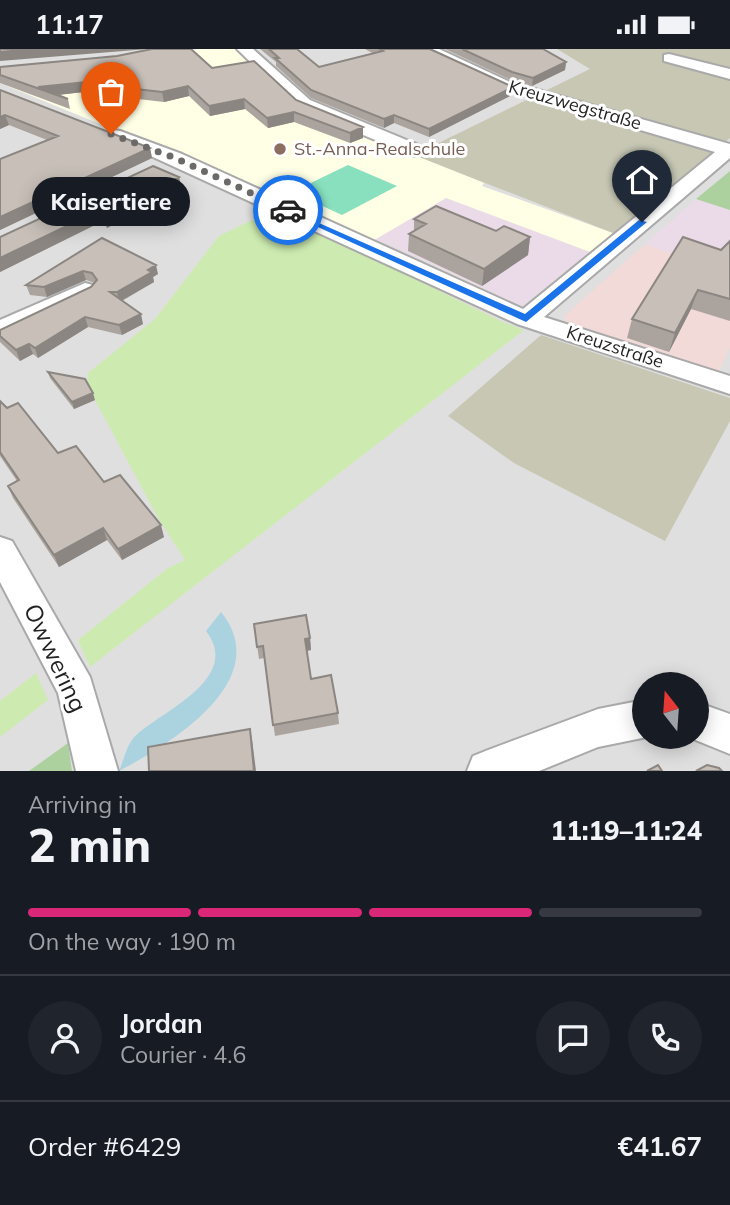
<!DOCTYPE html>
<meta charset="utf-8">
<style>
:root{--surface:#171b24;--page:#20242c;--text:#f1f3f6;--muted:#9ea1a6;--line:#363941;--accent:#db2777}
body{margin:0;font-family:Mulish,sans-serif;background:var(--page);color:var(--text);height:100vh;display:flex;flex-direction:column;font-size:26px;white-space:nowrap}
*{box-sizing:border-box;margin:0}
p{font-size:23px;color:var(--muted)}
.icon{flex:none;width:38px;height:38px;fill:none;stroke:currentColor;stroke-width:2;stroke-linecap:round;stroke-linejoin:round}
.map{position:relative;height:722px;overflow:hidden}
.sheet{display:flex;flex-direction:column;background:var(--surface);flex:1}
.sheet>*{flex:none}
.needle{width:46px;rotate:343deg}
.buttons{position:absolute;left:632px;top:623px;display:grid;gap:14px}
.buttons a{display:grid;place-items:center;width:77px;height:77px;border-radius:50%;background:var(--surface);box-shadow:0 4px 18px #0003;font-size:35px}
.pin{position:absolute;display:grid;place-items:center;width:60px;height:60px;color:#fff;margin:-72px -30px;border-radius:50% 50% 50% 0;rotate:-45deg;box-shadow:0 0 7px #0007}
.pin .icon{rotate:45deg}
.courier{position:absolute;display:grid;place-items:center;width:70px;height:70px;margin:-35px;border:5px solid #1a73e8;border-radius:50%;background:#fff;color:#222;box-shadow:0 2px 9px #0007}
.bubble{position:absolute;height:49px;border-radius:24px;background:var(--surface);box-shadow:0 4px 18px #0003;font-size:23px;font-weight:800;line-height:49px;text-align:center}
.headline em{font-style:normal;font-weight:800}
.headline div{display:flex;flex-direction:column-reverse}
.headline{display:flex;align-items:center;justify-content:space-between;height:119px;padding:0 28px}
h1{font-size:46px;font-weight:800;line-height:52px}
.bar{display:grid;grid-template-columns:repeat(4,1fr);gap:10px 7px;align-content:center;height:84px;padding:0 28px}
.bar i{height:9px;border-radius:5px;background:var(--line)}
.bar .selected{background:var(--accent)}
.bar p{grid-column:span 4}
.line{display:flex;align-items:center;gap:18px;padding:0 28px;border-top:2px solid var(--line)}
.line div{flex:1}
.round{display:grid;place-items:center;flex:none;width:74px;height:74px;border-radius:37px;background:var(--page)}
.status{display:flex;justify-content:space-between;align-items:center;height:49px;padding:0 35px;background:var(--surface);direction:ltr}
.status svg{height:19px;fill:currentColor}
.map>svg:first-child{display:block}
.residential{fill:#e0dfdf;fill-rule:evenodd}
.commercial{fill:#f2dad9}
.industrial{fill:#ebdbe8}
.education{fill:#ffffe5}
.construction{fill:#c7c7b4}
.grass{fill:#cdebb0}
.forest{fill:#add19e}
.pitch{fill:#88e0be}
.water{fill:#aad3df}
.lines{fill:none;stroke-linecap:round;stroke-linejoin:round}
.minor-casing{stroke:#a9a9a9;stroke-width:4}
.minor{fill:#fff;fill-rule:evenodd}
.wall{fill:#aba49e}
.shaded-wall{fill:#8b8681}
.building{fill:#c7bfb8;stroke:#8b8681;stroke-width:2}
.route{fill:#1a73e8}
.done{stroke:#6b6a68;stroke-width:7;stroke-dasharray:0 12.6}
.education-dot{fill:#8d6e63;stroke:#fff;stroke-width:2.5}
.labels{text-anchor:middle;stroke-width:6;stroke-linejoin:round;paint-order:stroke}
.far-street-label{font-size:18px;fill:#222;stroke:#fff}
.far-education-label{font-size:18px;fill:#785e54;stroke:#fff;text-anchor:start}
.near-street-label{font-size:24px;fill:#222;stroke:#fff}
</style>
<div class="status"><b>11:17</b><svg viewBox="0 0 49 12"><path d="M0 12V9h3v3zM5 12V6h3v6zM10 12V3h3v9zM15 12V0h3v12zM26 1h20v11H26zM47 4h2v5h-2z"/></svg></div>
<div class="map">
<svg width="730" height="722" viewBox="0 0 730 722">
<rect width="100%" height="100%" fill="#f2efe9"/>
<!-- residential -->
<path class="residential" d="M0,0h730v722h-730zM644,635h52v53h-52z"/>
<!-- commercial -->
<path class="commercial" d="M645,195l85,30v73l-12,27 -148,-49 -5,-5 -1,-4z"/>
<!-- industrial -->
<path class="industrial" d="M446,149l144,54 -68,54 -138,-64 -6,3 -7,-3z
M696,150l34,11v64l-85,-30z"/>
<!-- education -->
<path class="education" d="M198,0h38l62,58 186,76 -2,3 131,47 -23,19 -144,-54 -75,44 -93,-45 -278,-114z"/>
<!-- construction -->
<path class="construction" d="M557,0h173v89l-117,95 -199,-78 176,-86z
M541,286l189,63v23l-65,120 -151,-78 -66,-47z"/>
<!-- grass -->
<path class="grass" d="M273,161l230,112 21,8 -434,337 -12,-27 90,-72 17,-8 -27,-42 -71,-133 1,-12 67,-54 64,-83z
M36,624l12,27 -48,37v-36z"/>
<!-- forest -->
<path class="forest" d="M730,122v39l-34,-11z
M68,694l4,28h-43z"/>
<!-- pitch -->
<path class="pitch" d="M348,116l49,21 -55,29 -50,-23z"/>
<!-- water -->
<path class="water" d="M221,563c55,68 -51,132 -102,159 4,-9 7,-23 13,-31 19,-25 113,-58 74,-109z"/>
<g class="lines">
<defs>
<path id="minor" d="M237,0h16l57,51 111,46 3,4 -9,6 -6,-2 -111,-46z
M420,0h19l71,33 220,62v14l-186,159 186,59v18l-213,-70 -412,-189 9,-5 6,1 62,23 341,155 192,-157 -217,-64z
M669,5l61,15v10l-66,-18v-6z
M85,234l8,2 4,5 -4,5 -93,42v-17z
M0,488l12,4 78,136 28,94h-42l-18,-78 -58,-111z
M644,651v37h3l-49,10 -59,24h-72l6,-15 15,-6 110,-41z
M696,653l34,12v40l-42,-17h8z"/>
</defs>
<!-- minor casing -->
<use href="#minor" class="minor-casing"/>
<!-- minor -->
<use href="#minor" class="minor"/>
</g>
<!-- wall -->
<path class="wall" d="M260,0h37l22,18 55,-13 -9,-5h65l83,38 -1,8 -83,42 -35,-14 -10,5 -73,-30 -35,-32v-4z
M445,0h98l23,13 -1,8 -33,16 -21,-6z
M0,18l212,1 84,32 67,38 -13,5 -56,-21 -26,6 -23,-19 -35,7 -21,-20 -25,6 -26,-3 -11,-12 -69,8 10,4 2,10 -70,-26z
M0,41l150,58 2,10 -152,72v-71l47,-19 -38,-15 -9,4z
M179,128l2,11 -74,40 -4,-7 -103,51v-35z
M414,170l116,18 -2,18 -46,31 -74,-35 1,-17 5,-3z
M102,189l56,36 -5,3 1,5 -32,19 21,23 -21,11 -34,-8 -50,31 -5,-4 -13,7 -20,-19v-12l91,-43 4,-4 -9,-3 -39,17 -17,-2 -4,-10z
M730,192v80l-39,-12 -22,43 -42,-14 5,-19 89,-69z
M48,323l47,28 -21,9 -24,-31z
M0,352l58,52 46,29 60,55 -42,23 -15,-20 -48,27 -46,-69 -5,-12 9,-5 -17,-25z
M254,575l56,14 1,12 -4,1 4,28 27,34 1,11 -64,12 -11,-78 -5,1z"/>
<!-- shaded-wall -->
<path class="shaded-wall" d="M34,0h114l-148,12v-9z
M566,13l-1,8 -33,16 1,-8z
M125,29l2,9 -70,8 -19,-8z
M188,37l1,10 -25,6 -2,-10z
M513,38l-1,8 -83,42v-8z
M244,50l1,10 -35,7 -1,-10z
M294,63v10l-26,6 -1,-10z
M5,66l4,10 -9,4v-12z
M394,66v8l-10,5v-9z
M363,78v11l-13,5v-10z
M150,99l2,10 -152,72v-13z
M179,128l2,11 -74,40 -3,-11z
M100,161l3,11 -103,51v-14z
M530,188l-2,18 -46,31 2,-17z
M156,216l2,9 -5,3 1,5 -35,20 -2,-10 31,-22z
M83,222l3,9 -39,17 -3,-10z
M698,241l-7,19 -22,43 6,-19z
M141,265l2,10 -21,11 -3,-10z
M85,268l3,10 -50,31 -3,-10z
M29,295l4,10 -13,7 -4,-11z
M93,344l2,7 -21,9 -2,-7z
M161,476l3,12 -42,23 -4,-11z
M103,479l4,12 -48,27 -5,-12z
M310,589l1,12 -5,1 -1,-12z
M250,680l2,10 4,32h-2z"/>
<!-- building -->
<path class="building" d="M0,0h34l-34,3z
M152,0h39l21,19 42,-7 42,39 67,27 -13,6 -56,-21 -27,6 -23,-19 -35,7 -21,-20 -26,6 -26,-3 -11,-11 -87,9 30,12 -68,-24v-8l117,-11z
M269,0h28l22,18 64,-16 -4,-2h51l83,38 -84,42 -35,-14 -10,4 -73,-29 -36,-32h4z
M462,0h81l23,13 -33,16 -21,-6z
M0,41l150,58 -150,69v-58l58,-23 -53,-21 -5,2z
M153,117l26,11 -75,40 -4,-7 -100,48v-21z
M436,157l60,25 8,-5 26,11 -46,32 -75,-35 17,-10 -12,-5z
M683,188l38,13 9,-9v58l-32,-9 -23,43 -43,-14z
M102,189l54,27 -8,5 4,2 -35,20h-7l31,22 -22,11 -34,-8 -50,31 -6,-4 -13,6 -16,-14v-6l91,-43 6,-7 -5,-7 -9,-2 -39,16 -18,-2z
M48,323l37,7 8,14 -21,9z
M0,352l7,7 11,-5 40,50 18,-7 28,36 16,-7 41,50 -43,24 -15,-21 -49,27 -46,-69 11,-6 -19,-28z
M306,566l4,23 -5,1 6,40 20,-4 7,38 -65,12 -10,-79 -6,1 -3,-23z
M250,680l4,42h-105l-1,-24z
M658,716l4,6h-15z
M707,716l12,3 3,3h-26z"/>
<!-- route -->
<path class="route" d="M285,159l240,106 114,-94 8,2 -121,100 -241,-110z"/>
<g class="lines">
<!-- done -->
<path class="done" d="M111,85l64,24 113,52"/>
</g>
<!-- markers -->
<circle class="education-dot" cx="280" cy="100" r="7"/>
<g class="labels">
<!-- far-street labels -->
<g class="far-street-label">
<text transform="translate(575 56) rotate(16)" y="6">Kreuzwegstraße</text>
<text transform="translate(615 298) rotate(18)" y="6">Kreuzstraße</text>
</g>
<!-- far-education labels -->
<g class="far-education-label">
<text x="294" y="106">St.-Anna-Realschule</text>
</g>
<!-- near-street labels -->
<g class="near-street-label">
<text transform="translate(55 609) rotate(65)" y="8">Owwering</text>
</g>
</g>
</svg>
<div class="buttons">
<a><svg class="needle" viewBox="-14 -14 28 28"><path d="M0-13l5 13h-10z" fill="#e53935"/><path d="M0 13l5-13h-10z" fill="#9ea1a6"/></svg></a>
</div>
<div class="pin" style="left:111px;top:85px;background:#ea580c"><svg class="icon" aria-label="bag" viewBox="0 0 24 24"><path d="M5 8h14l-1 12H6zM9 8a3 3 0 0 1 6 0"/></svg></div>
<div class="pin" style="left:642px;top:173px;background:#1f2937"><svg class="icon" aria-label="home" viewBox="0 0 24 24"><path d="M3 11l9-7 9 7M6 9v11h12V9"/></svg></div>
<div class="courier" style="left:288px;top:161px"><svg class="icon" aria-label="car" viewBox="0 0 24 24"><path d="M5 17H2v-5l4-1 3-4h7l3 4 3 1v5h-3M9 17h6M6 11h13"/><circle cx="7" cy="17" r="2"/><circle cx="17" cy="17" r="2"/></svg></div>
<div class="bubble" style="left:32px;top:128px;width:158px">Kaisertiere</div>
</div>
<section class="sheet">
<div class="headline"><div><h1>2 min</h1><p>Arriving in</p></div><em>11:19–11:24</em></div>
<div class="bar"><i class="selected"></i><i class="selected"></i><i class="selected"></i><i></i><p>On the way · 190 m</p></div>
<div class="line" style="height:126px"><a class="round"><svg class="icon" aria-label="person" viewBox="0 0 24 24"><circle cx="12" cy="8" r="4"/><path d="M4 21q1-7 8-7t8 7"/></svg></a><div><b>Jordan</b><p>Courier · 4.6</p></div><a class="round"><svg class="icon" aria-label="chat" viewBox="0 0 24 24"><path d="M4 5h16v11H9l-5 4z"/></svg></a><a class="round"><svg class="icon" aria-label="phone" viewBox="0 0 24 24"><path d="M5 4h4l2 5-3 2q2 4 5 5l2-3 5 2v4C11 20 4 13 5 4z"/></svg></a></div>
<div class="line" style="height:91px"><div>Order #6429</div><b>€41.67</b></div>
</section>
